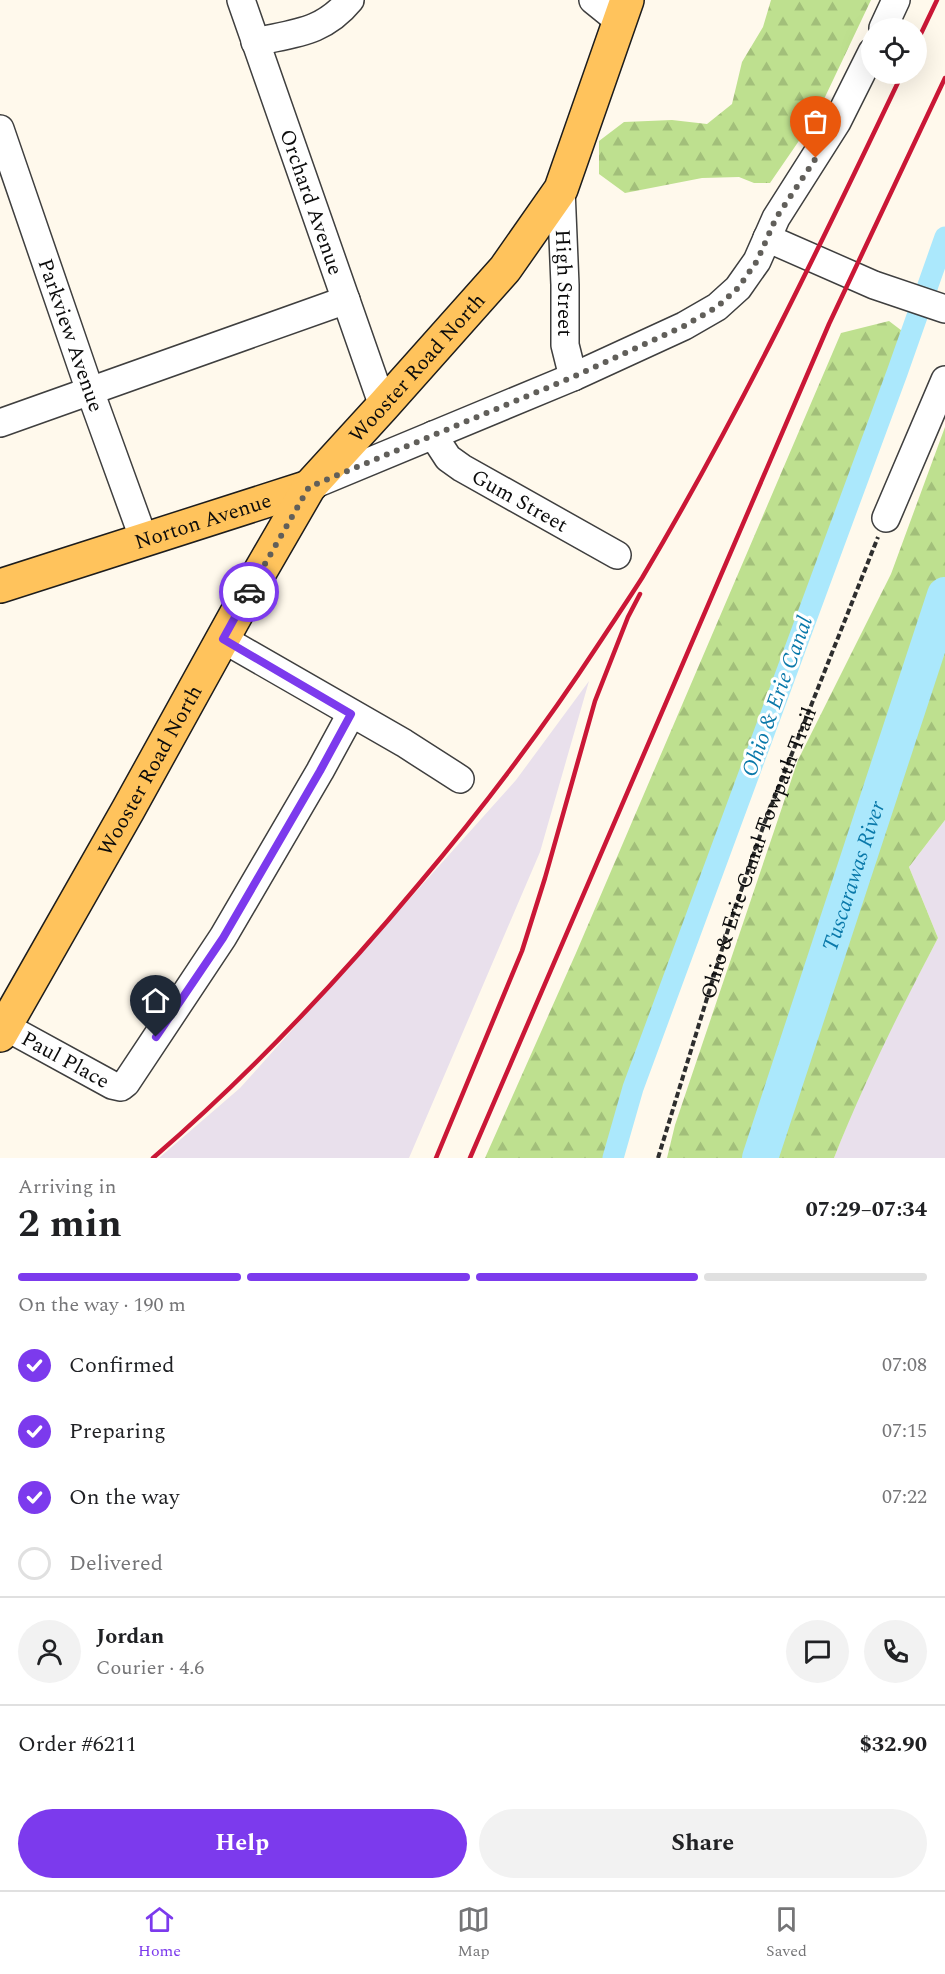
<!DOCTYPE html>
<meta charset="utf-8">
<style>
:root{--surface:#fff;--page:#f2f2f2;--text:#202124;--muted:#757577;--line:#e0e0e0;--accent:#7c3aed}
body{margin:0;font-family:Spectral,serif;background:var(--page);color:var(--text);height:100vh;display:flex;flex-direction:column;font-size:22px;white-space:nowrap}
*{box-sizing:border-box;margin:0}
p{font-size:20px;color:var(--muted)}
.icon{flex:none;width:33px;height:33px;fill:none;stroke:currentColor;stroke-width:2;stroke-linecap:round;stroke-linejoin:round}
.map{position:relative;height:1158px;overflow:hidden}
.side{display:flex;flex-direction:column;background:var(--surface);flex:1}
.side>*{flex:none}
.fabs{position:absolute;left:861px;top:18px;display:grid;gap:12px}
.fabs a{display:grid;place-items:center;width:66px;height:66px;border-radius:50%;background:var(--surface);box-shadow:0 6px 24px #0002;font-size:30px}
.pin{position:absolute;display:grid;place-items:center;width:51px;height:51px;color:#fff;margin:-62px -26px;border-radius:50% 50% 50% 0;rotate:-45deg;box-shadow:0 0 6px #0007}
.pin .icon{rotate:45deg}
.courier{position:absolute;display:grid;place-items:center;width:60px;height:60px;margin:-30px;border:4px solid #7c3aed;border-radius:50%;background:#fff;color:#222;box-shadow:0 2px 8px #0007}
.overview em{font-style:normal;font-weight:700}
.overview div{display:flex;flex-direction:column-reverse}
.overview{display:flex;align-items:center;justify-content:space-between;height:102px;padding:0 18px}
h1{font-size:39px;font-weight:700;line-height:45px}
.bar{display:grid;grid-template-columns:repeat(4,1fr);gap:9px 6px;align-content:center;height:72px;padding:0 18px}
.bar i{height:8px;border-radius:4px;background:var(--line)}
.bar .selected{background:var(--accent)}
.bar p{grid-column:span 4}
.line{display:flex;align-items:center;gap:15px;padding:0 18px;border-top:2px solid var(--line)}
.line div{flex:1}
.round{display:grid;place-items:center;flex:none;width:63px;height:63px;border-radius:32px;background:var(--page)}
ol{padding:0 18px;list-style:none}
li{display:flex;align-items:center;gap:18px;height:66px}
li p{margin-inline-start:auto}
li .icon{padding:6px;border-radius:50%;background:var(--accent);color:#fff;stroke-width:4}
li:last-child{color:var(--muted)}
li i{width:33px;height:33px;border:3px solid var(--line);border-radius:50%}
.button{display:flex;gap:12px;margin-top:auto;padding:12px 18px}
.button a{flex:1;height:69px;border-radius:36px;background:var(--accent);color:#fff;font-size:24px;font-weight:700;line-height:69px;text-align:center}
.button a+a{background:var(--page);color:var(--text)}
.menu{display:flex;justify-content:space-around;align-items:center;height:84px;border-top:2px solid var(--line);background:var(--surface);font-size:16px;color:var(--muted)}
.menu a{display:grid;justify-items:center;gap:3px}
.menu .selected{color:var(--accent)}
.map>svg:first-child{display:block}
.industrial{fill:#e9e0ec}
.forest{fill:url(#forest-firs)}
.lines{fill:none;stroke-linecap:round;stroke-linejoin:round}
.canal{stroke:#abe8fc;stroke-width:21}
.river{stroke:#abe8fc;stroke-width:36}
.minor-casing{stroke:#3f3f3f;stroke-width:30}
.major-casing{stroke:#1d1d1d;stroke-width:36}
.path{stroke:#2e2e2e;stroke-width:4;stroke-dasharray:6 3;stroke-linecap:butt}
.minor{stroke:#fff;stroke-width:27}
.major{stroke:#ffc35c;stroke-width:33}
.rail{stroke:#ca1736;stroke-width:4.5}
.done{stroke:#615f5a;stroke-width:6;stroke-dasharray:0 10.8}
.route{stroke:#7c3aed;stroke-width:8}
.labels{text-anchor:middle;stroke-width:6;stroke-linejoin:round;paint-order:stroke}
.street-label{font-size:21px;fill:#0c0c0c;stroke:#fff}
.water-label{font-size:22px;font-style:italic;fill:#0a79aa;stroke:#fff}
</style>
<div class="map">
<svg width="945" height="1158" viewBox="0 0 945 1158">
<defs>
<pattern id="forest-firs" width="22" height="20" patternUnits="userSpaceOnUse" patternTransform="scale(1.5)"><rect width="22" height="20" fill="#bee08f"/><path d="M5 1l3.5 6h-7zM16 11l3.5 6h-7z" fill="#a2bf7a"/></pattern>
</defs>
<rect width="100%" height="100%" fill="#fff9ec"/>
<!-- industrial -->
<path class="industrial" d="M589,681l-49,171 -131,306h-250l81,-70 276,-308z
M945,820v338h-111l17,-43 40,-88 47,-89 -29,-71z"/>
<!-- forest -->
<path class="forest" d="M771,0h100l-55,116 -46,67h-16l-15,-6 -37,1 -77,15 -26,-19v-33l25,-19 48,-2 35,4 25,-20 10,-42 21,-35z
M889,321l21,16 -277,751 -20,70h-128l91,-205 265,-620z
M945,427v393l-36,47 29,71c-38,72 -74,144 -104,220h-167l8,-33 123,-365 93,-186z"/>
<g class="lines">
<!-- canal -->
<path class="canal" d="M613,1158l20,-70 264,-715 48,-136"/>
<!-- river -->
<path class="river" id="s1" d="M760,1158l185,-563"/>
<defs>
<g id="minor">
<path id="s3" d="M241,0l142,406"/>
<path d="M593,0l26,21"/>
<path d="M883,28l13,-28"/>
<path d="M255,42c39,-9 68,-9 95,-42"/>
<path id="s4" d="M0,129l90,262 54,149"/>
<path id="s5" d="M561,189l4,96v60l8,32"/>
<path d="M767,238l107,47 71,24"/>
<path d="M0,423l346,-123"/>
<path id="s6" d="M433,435l15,23 14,10 155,87"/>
<path d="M313,485l260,-108 111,-51 33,-19 21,-19 19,-27 19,-43 61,-96 35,-70"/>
<path d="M886,518l59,-138"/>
<path d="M223,639l181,104 56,36"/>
<path id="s7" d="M6,1027l106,58 9,2 5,-4 97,-146 97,-166 31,-57"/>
</g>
<g id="major">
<path id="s8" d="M0,586l309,-99"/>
<path id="s9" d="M0,1035l128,-225 126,-228 55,-95 74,-81 122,-137 56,-80 66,-189"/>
</g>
</defs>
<!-- minor casing -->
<use href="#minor" class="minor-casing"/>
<!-- major casing -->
<use href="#major" class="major-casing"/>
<!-- path -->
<path class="path" id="s2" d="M658,1158l73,-238 33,-96 114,-287"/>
<!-- minor -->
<use href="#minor" class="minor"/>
<!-- major -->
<use href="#major" class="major"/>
<!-- rail -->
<path class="rail" d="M916,44l21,-44
M153,1158c96,-83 184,-176 265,-273 65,-77 125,-156 180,-240 15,-23 30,-45 44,-67 97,-163 179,-334 260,-504
M436,1158l86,-207 23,-73 50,-177 33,-84 12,-23
M470,1158l359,-834 116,-246"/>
</g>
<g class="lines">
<!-- done -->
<path class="done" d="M249,592l60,-105 264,-110 111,-51 33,-19 21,-19 19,-27 19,-43 40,-60"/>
<!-- route -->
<path class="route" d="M156,1037l67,-99 97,-167 31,-57 -128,-75 26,-47"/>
</g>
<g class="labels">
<!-- street labels -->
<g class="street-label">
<text dy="7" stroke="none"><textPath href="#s3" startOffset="214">Orchard Avenue</textPath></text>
<text dy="7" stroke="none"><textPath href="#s5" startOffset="94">High Street</textPath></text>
<text dy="7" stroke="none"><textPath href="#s4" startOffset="218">Parkview Avenue</textPath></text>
<text dy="7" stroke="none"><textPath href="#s9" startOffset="790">Wooster Road North</textPath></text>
<text dy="7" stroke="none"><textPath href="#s6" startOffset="111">Gum Street</textPath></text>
<text dy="7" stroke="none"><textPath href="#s8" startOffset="213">Norton Avenue</textPath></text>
<text dy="7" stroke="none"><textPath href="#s9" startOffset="304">Wooster Road North</textPath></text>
<text dy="7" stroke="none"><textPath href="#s2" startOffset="321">Ohio &amp; Erie Canal Towpath Trail</textPath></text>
<text dy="7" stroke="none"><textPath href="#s7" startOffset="68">Paul Place</textPath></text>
</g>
<!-- water labels -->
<g class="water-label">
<text transform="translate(776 696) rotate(-70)" y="8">Ohio &amp; Erie Canal</text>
<text dy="8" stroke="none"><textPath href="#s1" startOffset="297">Tuscarawas River</textPath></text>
</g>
</g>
</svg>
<div class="fabs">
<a><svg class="icon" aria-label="locate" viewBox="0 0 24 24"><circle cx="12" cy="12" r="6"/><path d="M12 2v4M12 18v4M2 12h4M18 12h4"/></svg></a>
</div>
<div class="pin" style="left:816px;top:158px;background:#ea580c"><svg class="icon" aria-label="bag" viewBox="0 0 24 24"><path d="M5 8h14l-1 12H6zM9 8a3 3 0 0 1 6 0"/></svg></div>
<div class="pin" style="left:156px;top:1037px;background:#1f2937"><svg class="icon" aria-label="home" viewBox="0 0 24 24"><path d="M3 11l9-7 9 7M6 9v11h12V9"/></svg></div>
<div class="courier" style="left:249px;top:592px"><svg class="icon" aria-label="car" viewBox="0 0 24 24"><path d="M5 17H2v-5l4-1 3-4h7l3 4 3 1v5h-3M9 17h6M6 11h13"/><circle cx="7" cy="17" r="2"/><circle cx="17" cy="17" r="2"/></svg></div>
</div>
<section class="side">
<div class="overview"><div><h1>2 min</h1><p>Arriving in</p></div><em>07:29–07:34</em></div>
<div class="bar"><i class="selected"></i><i class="selected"></i><i class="selected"></i><i></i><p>On the way · 190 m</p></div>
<ol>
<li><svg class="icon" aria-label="check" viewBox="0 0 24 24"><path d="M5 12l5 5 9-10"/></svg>Confirmed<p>07:08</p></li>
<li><svg class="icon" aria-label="check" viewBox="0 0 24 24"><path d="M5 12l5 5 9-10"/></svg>Preparing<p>07:15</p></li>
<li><svg class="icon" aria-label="check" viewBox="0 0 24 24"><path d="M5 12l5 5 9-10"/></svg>On the way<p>07:22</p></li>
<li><i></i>Delivered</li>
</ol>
<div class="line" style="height:108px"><a class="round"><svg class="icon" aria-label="person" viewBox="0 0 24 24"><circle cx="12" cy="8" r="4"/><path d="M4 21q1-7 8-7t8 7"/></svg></a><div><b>Jordan</b><p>Courier · 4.6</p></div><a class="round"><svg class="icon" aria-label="chat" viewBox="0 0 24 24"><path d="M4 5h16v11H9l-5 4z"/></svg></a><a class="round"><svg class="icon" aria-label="phone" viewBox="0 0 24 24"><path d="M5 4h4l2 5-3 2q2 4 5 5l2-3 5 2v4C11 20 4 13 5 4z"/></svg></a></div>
<div class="line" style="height:78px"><div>Order #6211</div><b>$32.90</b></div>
<div class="button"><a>Help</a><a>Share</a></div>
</section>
<nav class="menu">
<a class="selected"><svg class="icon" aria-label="home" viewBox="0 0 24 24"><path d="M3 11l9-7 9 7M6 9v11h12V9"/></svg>Home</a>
<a><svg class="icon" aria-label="map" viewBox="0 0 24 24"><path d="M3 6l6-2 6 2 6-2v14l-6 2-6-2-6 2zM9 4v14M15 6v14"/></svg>Map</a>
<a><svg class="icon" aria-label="saved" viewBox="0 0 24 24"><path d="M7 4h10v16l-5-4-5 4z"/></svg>Saved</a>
</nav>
